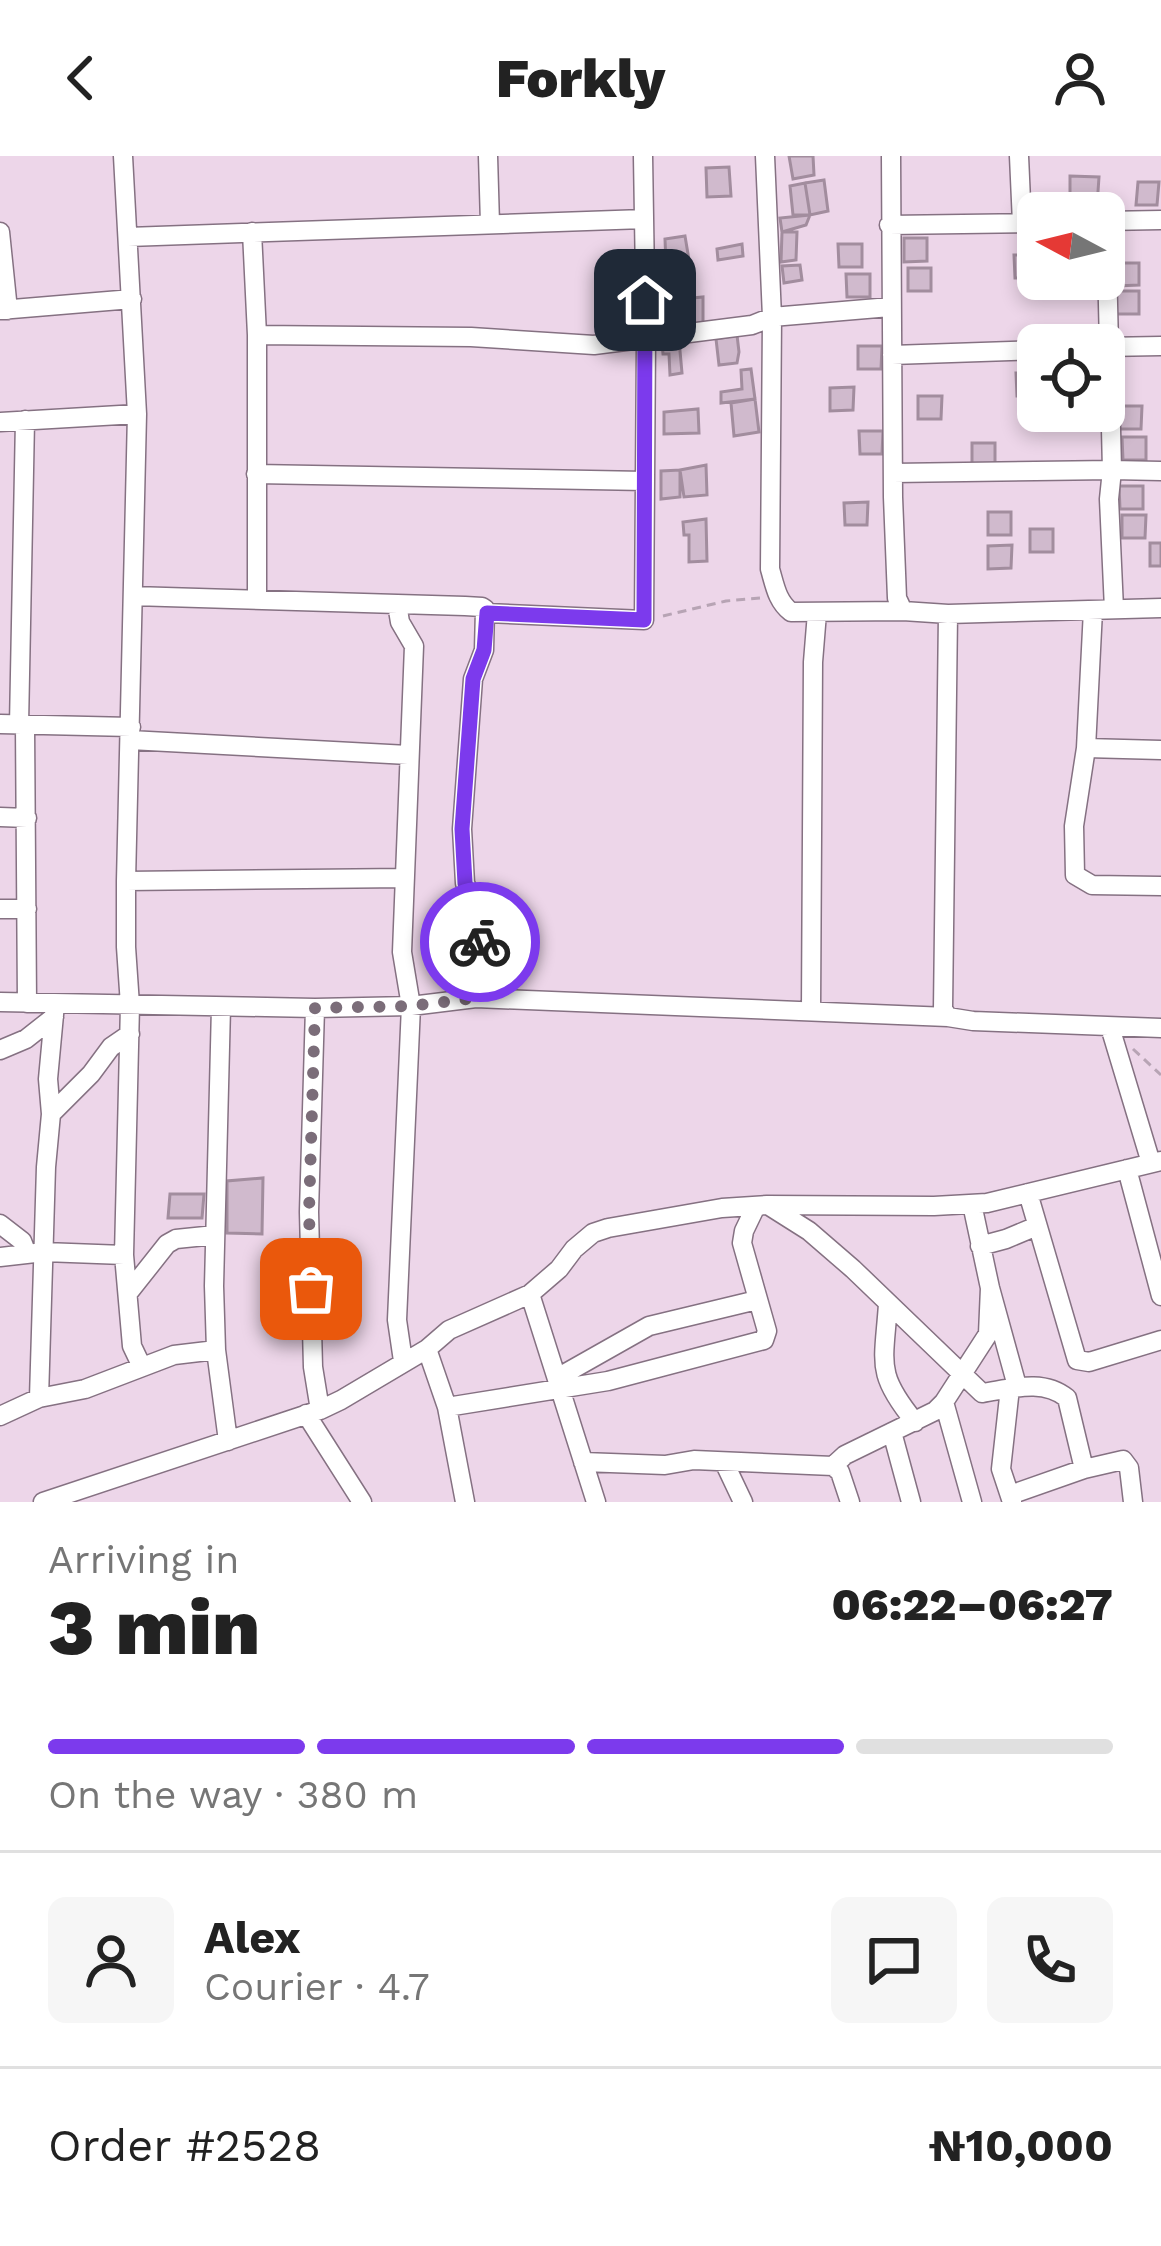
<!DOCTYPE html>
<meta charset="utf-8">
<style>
:root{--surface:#fff;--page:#f6f6f6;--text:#222;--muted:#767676;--line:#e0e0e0;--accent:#7c3aed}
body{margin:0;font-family:"Work Sans",sans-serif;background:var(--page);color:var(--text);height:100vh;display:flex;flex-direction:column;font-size:45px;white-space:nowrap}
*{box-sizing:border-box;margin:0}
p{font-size:39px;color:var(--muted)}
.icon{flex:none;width:66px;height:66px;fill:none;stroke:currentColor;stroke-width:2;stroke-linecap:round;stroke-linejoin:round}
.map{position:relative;height:1346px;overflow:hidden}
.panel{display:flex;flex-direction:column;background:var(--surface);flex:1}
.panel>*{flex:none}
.needle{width:78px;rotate:277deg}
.tools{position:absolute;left:1017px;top:36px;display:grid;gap:24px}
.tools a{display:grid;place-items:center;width:108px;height:108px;border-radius:18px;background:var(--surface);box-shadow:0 6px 18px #0003;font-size:60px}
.pin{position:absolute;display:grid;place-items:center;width:102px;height:102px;color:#fff;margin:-51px;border-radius:24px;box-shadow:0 6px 18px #0006}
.courier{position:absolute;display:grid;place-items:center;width:120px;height:120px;margin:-60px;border:9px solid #7c3aed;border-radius:50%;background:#fff;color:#222;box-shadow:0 3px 15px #0007}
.overview em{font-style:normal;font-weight:800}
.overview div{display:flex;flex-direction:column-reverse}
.overview{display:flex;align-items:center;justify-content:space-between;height:204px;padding:0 48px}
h1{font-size:78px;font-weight:800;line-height:90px}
.bar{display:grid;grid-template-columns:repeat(4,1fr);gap:18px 12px;align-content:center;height:144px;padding:0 48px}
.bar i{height:15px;border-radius:9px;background:var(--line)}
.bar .selected{background:var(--accent)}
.bar p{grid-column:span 4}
.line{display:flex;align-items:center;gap:30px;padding:0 48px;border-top:3px solid var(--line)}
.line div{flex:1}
.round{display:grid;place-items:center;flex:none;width:126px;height:126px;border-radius:18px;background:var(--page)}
header{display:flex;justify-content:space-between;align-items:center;height:156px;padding:0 48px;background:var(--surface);font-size:54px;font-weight:800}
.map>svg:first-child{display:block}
.building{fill:#d0bacd;stroke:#a28d9e;stroke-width:3}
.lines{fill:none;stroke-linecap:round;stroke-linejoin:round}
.minor-casing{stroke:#857182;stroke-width:21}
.path{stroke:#b7a4b4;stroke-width:3;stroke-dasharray:9 6;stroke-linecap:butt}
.minor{stroke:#fff;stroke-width:18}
.done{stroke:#7b6d79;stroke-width:12;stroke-dasharray:0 21.6}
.route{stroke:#7c3aed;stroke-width:15}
</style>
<header><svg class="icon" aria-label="back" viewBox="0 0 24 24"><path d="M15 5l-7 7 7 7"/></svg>Forkly<svg class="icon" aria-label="person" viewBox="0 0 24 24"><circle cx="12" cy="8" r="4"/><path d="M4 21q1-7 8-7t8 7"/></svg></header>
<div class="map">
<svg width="1161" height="1346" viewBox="0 0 1161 1346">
<rect width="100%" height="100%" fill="#edd6e9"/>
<!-- building -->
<path class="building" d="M789,0h24l1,19 -21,4z
M729,11l2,29 -24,1 -1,-29z
M1070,20l29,1 -2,29h-27z
M824,24l4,31 -18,4 -5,-32z
M1138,26h21l-2,23h-21z
M805,27l5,32h-17l-3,-29z
M810,59l-4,10 -24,7 -2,-14z
M782,76h15l-1,28 -15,2z
M685,80l4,24 -23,4 -1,-25z
M904,82h23v23l-23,1z
M742,88l1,12 -25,4 -1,-11z
M838,88h24v23h-23z
M1014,99h24l-1,23h-22z
M1116,107h23v22l-23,1z
M800,109l2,15 -18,3 -2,-17z
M908,112h23v23h-23z
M687,114v23l-21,3 -1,-22z
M846,118h24v23h-23z
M1115,135h24v23h-23z
M703,141v27h-15v-7l-7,-1v-17z
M737,179l2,17 -2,11 -18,2 -3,-26z
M679,184l3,33 -12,2 -1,-21h-6l-1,-11z
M858,190h24l-1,23h-23z
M751,213l4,30 -34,4v-11l21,-3 -1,-19z
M1016,217h22v23h-21z
M854,231l-1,23 -23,1v-23z
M918,240h24l-1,23h-23z
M755,243l4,33 -25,4 -3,-33z
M1118,250h24l-1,23h-23z
M698,253l1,24 -35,1v-22z
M859,275h24l-1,23h-22z
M1122,281h24v23h-23z
M972,287h23v23h-23z
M706,309l1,30 -23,2 -4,-27z
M680,314v27l-19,2v-28z
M1119,330h24v23h-23z
M868,346l-1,23h-22l-1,-22z
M988,356h23v23h-23z
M1122,359h24l-1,23h-23z
M706,363l1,42 -18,1v-27h-5l-1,-13z
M1030,373h23v23h-23z
M1150,387h11v23h-11z
M1012,389l-1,23 -23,1v-23z
M263,1022l-1,56 -35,-1v-52z
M170,1038h34l-2,24h-34z"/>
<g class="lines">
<defs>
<path id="minor" d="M123,0l14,258 -11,467v66l4,58 -6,250 8,91 10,21
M488,0l2,68
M765,0l7,161 -2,252c5,17 7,32 21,43l112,-1 45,3 213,-6
M891,0l2,341 4,101 6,13
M1019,0l3,67
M1104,65l57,-1
M889,69l149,-2
M0,76l8,78
M252,76l5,103
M128,81l516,-18
M0,154l132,-11
M1104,191l57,-1
M892,199l146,-5
M0,266l137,-8
M893,317l219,-3 -6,-249
M256,318l389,7
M133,440l332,10 17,1 3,2 -1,41 -11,29 -11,150 3,54 11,27 3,20 -3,68
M257,443v-264l214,2 123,8 158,-20 20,-8 118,-10
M397,448l3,18 14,24 -12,306 9,54 -14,314 6,41
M1114,453l-5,-110 3,-29 49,1
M1093,454l-7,138 75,2
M487,457l157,7 2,-280 -3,-184
M948,458l-5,395 5,8 25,4 188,7
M0,568l131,3
M19,569l6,-305
M25,570l2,277
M130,584l278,15
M1086,592l-12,78 1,49 17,10 69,1
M0,661l27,1
M126,725l279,-3
M0,753h27
M0,846l315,6 96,-2 65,-8 472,19
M221,851l-7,279 2,64 12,91
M315,852l-6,204 4,155 7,43
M811,855l2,-349 4,-49
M1110,871l41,136
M0,894l26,-11 28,-22
M51,958l40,-40 20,-27 19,-13
M1127,1013l34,127
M1028,1037l49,167 12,2 72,-22
M972,1048l18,84 27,98
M771,1051l38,24 44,38 129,124c28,-4 61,-15 85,5l17,71
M0,1068l22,17 5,13
M980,1090l26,-7 31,-13
M0,1101l44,-5 80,3
M129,1136l38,-48 9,-5 39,-4
M530,1138l66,208
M888,1148c-4,60 -13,69 27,118
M427,1193l20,58 18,95
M557,1222l92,-52 108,-26
M1010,1232l-9,81 11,33
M39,1242l7,-231 5,-53 -3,-35 7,-75
M944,1246l28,100
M447,1251l161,-26 156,-41 3,-9 -25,-88 2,-12 12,-25
M306,1258l56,88
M0,1260l39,-18 46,-9 89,-34 42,-5
M892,1276l19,70
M583,1306l82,3 29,-5 139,6 7,6 10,30
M724,1306l19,40
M833,1310l12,-11 90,-44 9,-9 44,-68 2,-46
M1010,1339l74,-26 39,-9 6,8 4,34
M43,1346l277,-92 21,-10 86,-51 22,-19 81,-36 29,-25 15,-20 19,-16 15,-5 114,-20 45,-3 167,1 53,-3 174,-42"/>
</defs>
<!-- minor casing -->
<use href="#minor" class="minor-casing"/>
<!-- path -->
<path class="path" d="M663,460l63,-15 34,-3
M1133,893l28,26"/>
<!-- minor -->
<use href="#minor" class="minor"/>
</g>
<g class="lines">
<!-- done -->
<path class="done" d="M311,1133l-2,-77 6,-204 96,-2 65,-8 4,-56"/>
<!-- route -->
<path class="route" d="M480,786l-4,-32 -11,-27 -3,-54 11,-150 11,-29 3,-37 157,7 1,-320"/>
</g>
</svg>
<div class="tools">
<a><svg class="needle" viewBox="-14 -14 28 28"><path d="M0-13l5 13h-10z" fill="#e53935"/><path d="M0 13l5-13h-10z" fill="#767676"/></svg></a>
<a><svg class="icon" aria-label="locate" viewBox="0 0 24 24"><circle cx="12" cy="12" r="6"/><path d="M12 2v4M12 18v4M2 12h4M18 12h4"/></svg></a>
</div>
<div class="pin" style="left:311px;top:1133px;background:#ea580c"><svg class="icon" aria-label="bag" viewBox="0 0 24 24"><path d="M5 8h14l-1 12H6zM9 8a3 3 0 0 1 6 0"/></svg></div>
<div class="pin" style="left:645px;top:144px;background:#1f2937"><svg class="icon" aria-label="home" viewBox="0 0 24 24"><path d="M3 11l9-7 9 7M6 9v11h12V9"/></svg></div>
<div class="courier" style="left:480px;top:786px"><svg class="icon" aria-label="bike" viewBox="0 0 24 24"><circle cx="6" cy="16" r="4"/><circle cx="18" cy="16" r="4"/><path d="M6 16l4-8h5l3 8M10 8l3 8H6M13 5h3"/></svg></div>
</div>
<section class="panel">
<div class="overview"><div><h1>3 min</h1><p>Arriving in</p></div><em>06:22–06:27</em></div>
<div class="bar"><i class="selected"></i><i class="selected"></i><i class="selected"></i><i></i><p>On the way · 380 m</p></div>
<div class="line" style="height:216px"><a class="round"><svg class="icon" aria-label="person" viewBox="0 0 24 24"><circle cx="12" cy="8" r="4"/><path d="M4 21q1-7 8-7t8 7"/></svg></a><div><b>Alex</b><p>Courier · 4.7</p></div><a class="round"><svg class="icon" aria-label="chat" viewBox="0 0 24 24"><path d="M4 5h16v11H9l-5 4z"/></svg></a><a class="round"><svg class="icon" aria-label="phone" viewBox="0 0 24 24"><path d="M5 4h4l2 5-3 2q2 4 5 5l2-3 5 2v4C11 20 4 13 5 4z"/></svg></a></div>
<div class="line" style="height:156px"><div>Order #2528</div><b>₦10,000</b></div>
</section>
